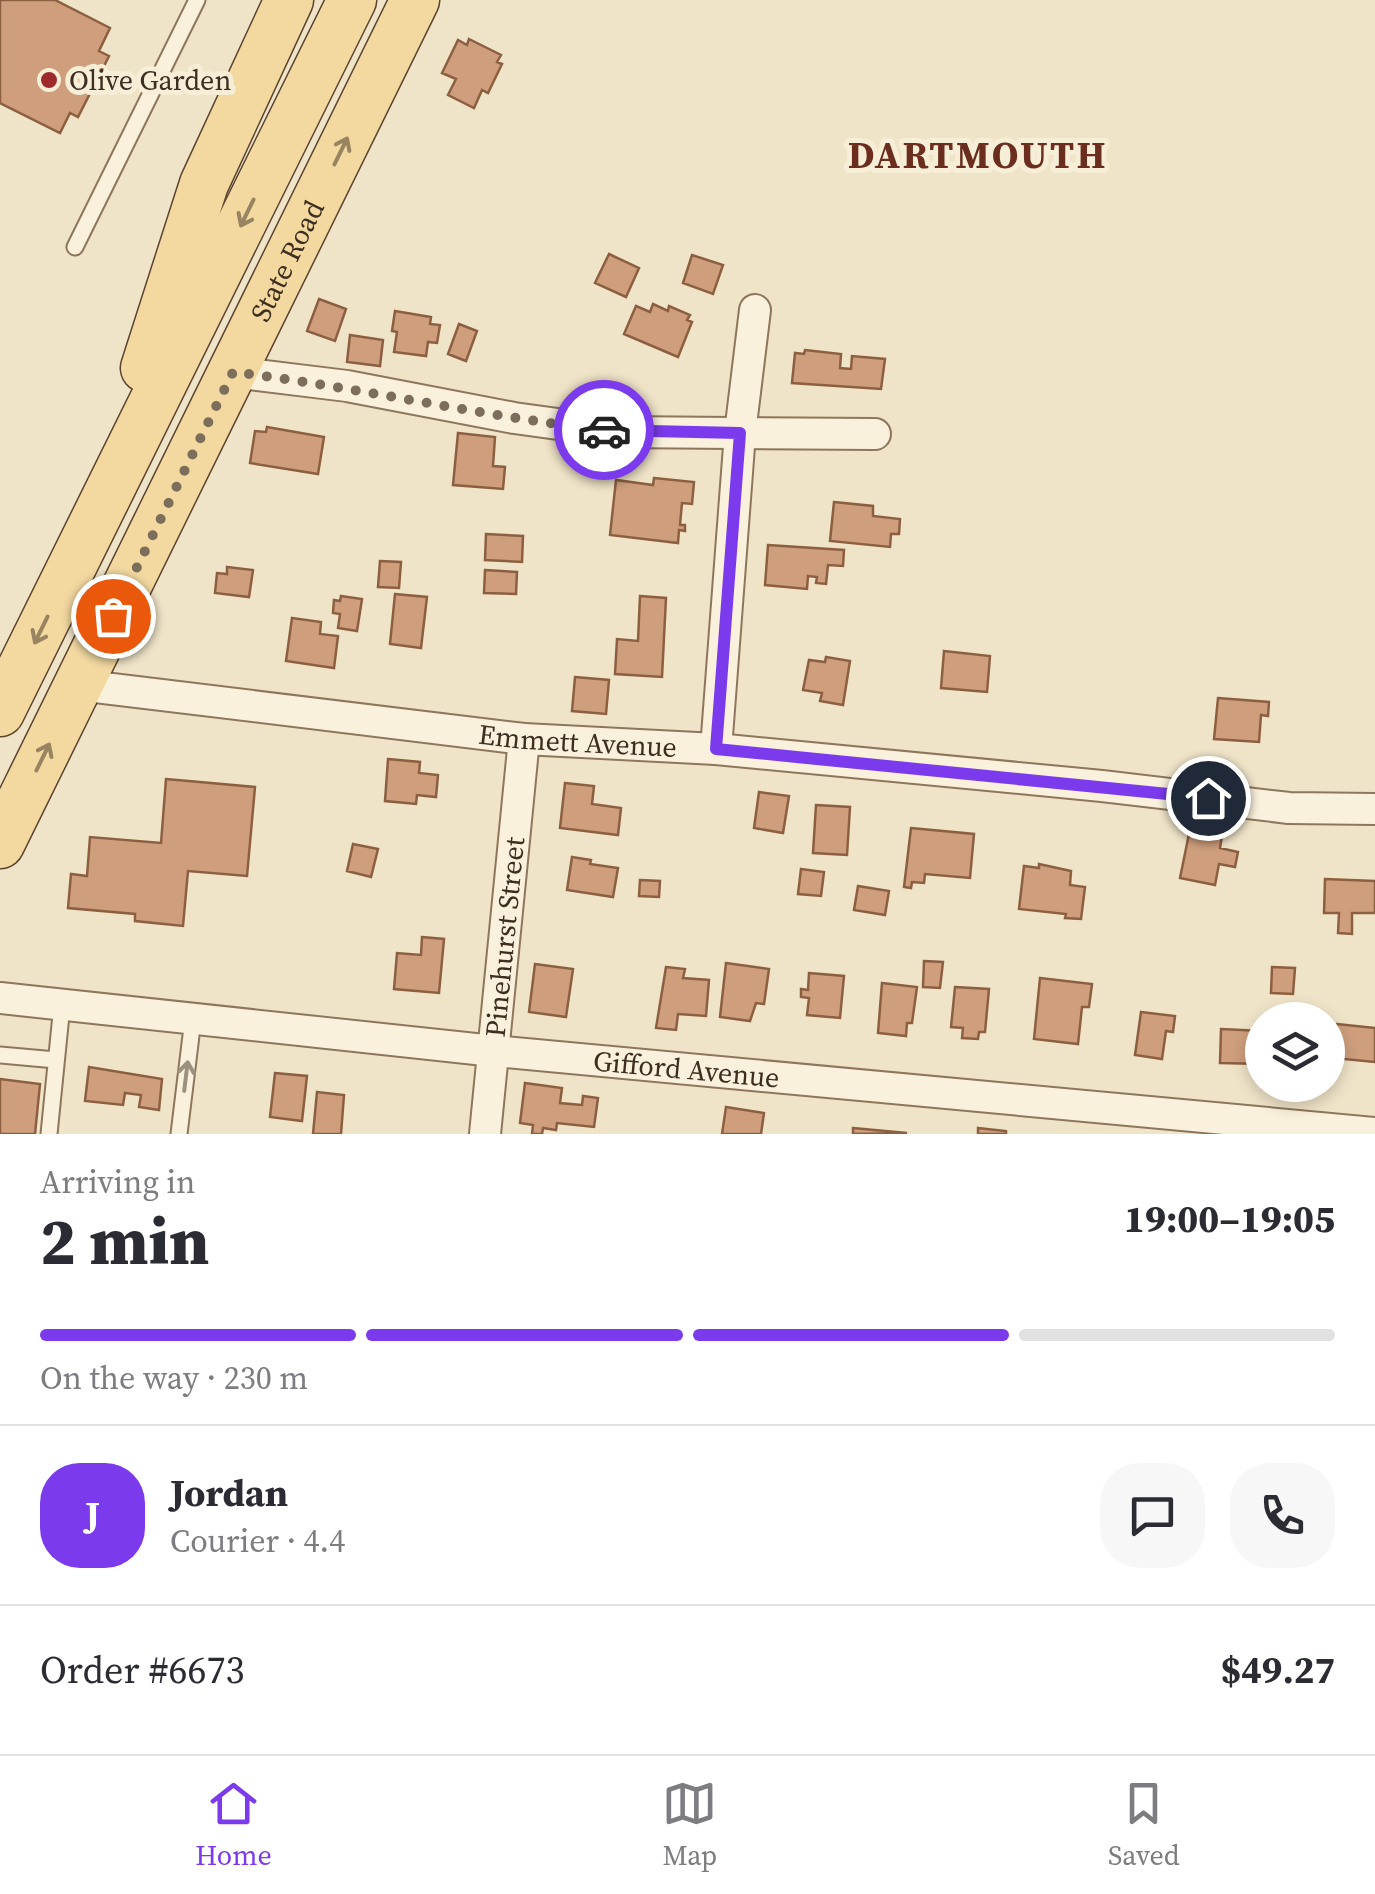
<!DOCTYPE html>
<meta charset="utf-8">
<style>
:root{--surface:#fff;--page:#f7f7f7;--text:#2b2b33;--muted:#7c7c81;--line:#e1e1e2;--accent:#7c3aed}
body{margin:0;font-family:"Source Serif 4",serif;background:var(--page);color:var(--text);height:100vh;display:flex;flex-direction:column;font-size:38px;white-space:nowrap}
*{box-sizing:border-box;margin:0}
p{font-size:32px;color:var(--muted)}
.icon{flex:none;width:55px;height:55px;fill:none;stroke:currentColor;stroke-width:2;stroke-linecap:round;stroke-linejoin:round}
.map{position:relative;height:1134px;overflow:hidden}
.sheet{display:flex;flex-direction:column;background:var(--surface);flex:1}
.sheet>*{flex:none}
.buttons{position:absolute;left:1245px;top:1002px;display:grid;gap:20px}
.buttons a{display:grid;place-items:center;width:100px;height:100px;border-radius:50%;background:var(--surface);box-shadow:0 5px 15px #0003;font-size:50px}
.pin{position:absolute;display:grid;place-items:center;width:85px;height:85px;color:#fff;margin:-42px;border:5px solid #fff;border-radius:50%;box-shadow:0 2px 10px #0007}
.courier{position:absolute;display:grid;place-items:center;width:100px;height:100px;margin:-50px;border:8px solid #7c3aed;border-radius:50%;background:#fff;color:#222;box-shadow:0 2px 12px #0007}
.head em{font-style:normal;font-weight:800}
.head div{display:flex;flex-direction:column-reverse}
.head{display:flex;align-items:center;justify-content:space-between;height:170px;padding:0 40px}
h1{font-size:65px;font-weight:800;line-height:75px}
.bar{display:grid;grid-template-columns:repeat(4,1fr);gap:15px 10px;align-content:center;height:120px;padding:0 40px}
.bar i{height:12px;border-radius:8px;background:var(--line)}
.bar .selected{background:var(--accent)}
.bar p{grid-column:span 4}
.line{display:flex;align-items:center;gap:25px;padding:0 40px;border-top:2px solid var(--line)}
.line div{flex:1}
.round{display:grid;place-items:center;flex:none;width:105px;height:105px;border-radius:40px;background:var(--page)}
.menu{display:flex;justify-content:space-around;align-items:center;height:140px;border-top:2px solid var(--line);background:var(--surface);font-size:28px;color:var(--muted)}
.menu a{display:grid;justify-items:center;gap:5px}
.menu .selected{color:var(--accent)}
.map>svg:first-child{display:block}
.building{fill:#cf9f7d;stroke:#8d5f41;stroke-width:2.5}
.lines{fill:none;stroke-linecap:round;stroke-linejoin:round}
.service-casing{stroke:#8d765c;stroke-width:19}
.minor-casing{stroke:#8d765c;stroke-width:34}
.primary-casing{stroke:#5b4430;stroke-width:51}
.service{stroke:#faf1dc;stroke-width:15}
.minor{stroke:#faf1dc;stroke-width:30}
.primary{stroke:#f3d9a0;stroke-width:48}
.oneway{stroke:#988460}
.oneway2{stroke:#9c907e}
.done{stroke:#7c6e5b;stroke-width:10;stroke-dasharray:0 18}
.route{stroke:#7c3aed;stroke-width:12}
.poi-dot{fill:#9e2a2b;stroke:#f7eed8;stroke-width:4}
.labels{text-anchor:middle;stroke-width:10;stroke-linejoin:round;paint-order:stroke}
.poi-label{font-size:28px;fill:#3d2e20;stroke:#f7eed8;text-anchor:start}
.street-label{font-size:28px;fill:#3d2e20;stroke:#f7eed8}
.district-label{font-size:38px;font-weight:bold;letter-spacing:2.5px;fill:#6b2e1e;stroke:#f7eed8}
</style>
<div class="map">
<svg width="1375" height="1134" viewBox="0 0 1375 1134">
<rect width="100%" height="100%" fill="#f0e4c8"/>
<!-- building -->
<path class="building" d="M0,0h55l55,28 -11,23 10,5 -31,61 -8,-4 -10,20 -60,-30z
M469,39l32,16 -4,7 5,2 -14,29 -6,-3 -8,18 -26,-13 8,-16 -14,-6 16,-33 9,5z
M609,254l30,14 -13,29 -31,-14z
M692,255l31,10 -10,29 -30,-11z
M319,299l27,10 -11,32 -28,-10z
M653,304l15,7 1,-5 21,9 -3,5 5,2 -14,35 -54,-23 12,-28 14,6z
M395,311l36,6 -1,7 10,1 -3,18 -9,-1 -2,14 -32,-4 3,-20 -5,-1z
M459,324l18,7 -11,30 -18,-7z
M350,335l33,5 -3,26 -33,-4z
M805,350l36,4 -1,14 11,1 1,-13 33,3 -4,30 -89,-6 3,-30 9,1z
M267,427l57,10 -6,37 -68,-11 5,-32 11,1z
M458,433l37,4 -2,29 12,1 -2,22 -50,-4z
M654,478l40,4 -2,22 -10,-1 -2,22h5v6l-6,-1 -1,13 -68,-8 6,-55 37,5z
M834,502l39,4v10l27,3 -1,15h-8l-1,13 -60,-6z
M486,534l37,2 -1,26 -37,-2z
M768,545l76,5 -1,16 -15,-1 -2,19 -10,-1 1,-6 -9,-1 -1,13 -42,-4z
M380,561l21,1 -2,26 -21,-1z
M227,567l26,3 -4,27 -34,-4 2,-20 10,1z
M485,570l32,2 -1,22 -32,-1z
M395,594l32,3 -6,51 -31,-4z
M341,596l21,3 -5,32 -19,-3 2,-14 -7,-1 1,-13 6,1z
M640,596l26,2 -4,79 -47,-3 2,-35 21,2z
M292,618l29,4 -1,12 18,2 -4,32 -48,-7z
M944,651l46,5 -3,36 -46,-4z
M826,657l24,4 -7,44 -23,-4 2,-8 -19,-3 6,-30 16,2z
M575,677l34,3 -3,34 -34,-3z
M1218,698l51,4 -1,14 -7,-1 -2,27 -45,-3z
M388,759l32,3 -1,11 19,2 -2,22 -19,-2 -1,9 -31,-3z
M166,779l89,8 -8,89 -59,-5 -5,55 -48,-5v-7l-67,-6 3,-34 16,2 3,-39 71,6z
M565,783l29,3 -2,18 29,4 -3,27 -58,-7z
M759,792l30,4 -6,37 -29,-5z
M816,805l34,2 -3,48 -34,-2z
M1205,827l10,3 -1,5 8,1 -2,12 18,4 -3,15 -16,-3 -4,21 -35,-7 10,-49 14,3z
M911,828l63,6 -4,44 -45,-4 -1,9 -12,-1 -1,6 -7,-1z
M353,844l25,5 -7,28 -24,-6z
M572,857l19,3 -1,4 28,4 -5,29 -46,-7z
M1039,864l32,7 -1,14 15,2 -4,32 -16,-1 1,-4 -47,-5 5,-43 15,2z
M801,869l23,3 -3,24 -23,-2z
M1325,879l50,2v32h-23v21l-14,-1 1,-20h-15z
M640,880l20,1 -1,16 -20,-1z
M858,886l31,5 -4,24 -31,-5z
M422,937l22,2 -5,54 -45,-4 3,-36 24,2z
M924,961l19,1 -3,26 -17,-1z
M726,963l43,6 -5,35 -8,-1 -6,18 -30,-4z
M535,964l38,5 -7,48 -37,-5z
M666,967l19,2 -2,9 26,2 -3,36 -28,-2 -2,16 -20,-2z
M1272,967l23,1 -2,26 -22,-1z
M809,973l35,3 -4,42 -33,-3 2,-17 -8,-1v-8l7,1z
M1040,978l52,6 -3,23h-7l-4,37 -44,-5z
M882,983l35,4 -5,36h-5l-1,13 -28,-3z
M955,987l34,2 -4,43h-6l-1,7 -16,-1 1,-10 -12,-1z
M1141,1012l34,4 -2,16 -7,-1 -4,28 -27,-4z
M1337,1024l38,4v34l-42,-4z
M1221,1029l41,2v33l-42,-1z
M89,1067l73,12 -3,31 -20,-3 2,-12 -16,-2 -2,12 -38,-4z
M275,1073l32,3 -5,45 -32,-4z
M0,1079l40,5 -5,50h-35z
M525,1083l37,5 -2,15 22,2 1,-9 15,2 -4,29 -37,-4 -1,7 -13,-2 -1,6h-10l1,-9 -13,-2z
M317,1092l27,3 -3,39h-28z
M726,1107l38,6 -3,21h-39z
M853,1128l54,5 -54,1z
M978,1128l28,3v3h-28z"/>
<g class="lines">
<defs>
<path id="service" d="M75,247l122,-247
M0,1055l56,5
M49,1134l13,-129
M179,1134l14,-115"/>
<g id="minor">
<path d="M233,372l114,14 167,32 102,14 259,2"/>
<path id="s1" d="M79,685l445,54 192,10 386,37 187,22 86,1"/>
<path d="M716,749l24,-316 15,-123"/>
<path id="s2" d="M0,998l494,53 881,82"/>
<path id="s3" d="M485,1134l39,-395"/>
</g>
<g id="primary">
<path d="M145,368l59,-184 85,-184"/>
<path d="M0,712l352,-712"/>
<path id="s4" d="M0,844l415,-844"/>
</g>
</defs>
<!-- service casing -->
<use href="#service" class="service-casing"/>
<!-- minor casing -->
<use href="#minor" class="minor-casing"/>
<!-- primary casing -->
<use href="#primary" class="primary-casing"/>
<!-- service -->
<use href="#service" class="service"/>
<!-- minor -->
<use href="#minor" class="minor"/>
<!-- primary -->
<use href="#primary" class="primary"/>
</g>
<!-- one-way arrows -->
<defs><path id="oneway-shaft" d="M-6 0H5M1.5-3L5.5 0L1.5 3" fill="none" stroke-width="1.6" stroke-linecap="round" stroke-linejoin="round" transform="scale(2.5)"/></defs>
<g class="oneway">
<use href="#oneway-shaft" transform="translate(341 151) rotate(-64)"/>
<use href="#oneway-shaft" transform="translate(247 213) rotate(116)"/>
<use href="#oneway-shaft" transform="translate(41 630) rotate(116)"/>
<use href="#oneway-shaft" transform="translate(43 757) rotate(-64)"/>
</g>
<use class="oneway2" href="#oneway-shaft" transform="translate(186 1076) rotate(-83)"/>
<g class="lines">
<!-- done -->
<path class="done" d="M113,616l120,-244c125,15 246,44 371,58"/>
<!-- route -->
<path class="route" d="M604,430l136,3 -24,316 492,49"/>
</g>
<!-- markers -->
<circle class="poi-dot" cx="49" cy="80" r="10"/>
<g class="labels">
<!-- poi labels -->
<g class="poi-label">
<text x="69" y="90">Olive Garden</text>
</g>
<!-- street labels -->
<g class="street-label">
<text dy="10" stroke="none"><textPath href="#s4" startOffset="650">State Road</textPath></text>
<text dy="10" stroke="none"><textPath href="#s1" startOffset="502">Emmett Avenue</textPath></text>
<text dy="10" stroke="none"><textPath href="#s3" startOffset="198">Pinehurst Street</textPath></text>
<text dy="10" stroke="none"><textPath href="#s2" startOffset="690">Gifford Avenue</textPath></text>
</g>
<!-- district labels -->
<g class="district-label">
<text x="978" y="168">DARTMOUTH</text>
</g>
</g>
</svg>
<div class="buttons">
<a><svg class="icon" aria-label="layers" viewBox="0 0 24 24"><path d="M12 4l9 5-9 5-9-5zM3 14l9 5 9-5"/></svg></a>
</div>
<div class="pin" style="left:113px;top:616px;background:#ea580c"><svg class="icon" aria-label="bag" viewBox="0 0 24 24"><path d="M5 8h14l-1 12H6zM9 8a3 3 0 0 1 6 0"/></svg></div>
<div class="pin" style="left:1208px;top:798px;background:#1f2937"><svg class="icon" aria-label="home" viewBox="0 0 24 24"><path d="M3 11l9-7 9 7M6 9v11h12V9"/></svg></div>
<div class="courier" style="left:604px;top:430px"><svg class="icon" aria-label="car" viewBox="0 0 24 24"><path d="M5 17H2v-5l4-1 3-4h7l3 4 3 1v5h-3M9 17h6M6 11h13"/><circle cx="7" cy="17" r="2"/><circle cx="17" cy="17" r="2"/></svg></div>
</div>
<section class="sheet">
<div class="head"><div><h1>2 min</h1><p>Arriving in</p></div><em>19:00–19:05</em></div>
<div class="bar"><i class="selected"></i><i class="selected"></i><i class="selected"></i><i></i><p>On the way · 230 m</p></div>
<div class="line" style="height:180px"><b class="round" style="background:var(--accent);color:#fff">J</b><div><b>Jordan</b><p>Courier · 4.4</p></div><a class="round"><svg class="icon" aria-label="chat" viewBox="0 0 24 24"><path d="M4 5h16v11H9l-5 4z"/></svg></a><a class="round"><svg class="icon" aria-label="phone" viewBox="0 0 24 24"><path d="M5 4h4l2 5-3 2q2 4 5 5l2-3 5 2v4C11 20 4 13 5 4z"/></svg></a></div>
<div class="line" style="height:130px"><div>Order #6673</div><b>$49.27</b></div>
</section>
<nav class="menu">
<a class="selected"><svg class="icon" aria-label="home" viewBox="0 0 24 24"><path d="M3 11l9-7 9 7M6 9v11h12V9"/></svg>Home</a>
<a><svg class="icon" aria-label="map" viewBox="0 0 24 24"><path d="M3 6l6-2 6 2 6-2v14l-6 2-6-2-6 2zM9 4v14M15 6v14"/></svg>Map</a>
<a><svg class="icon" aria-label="saved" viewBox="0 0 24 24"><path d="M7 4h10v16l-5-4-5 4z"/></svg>Saved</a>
</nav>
